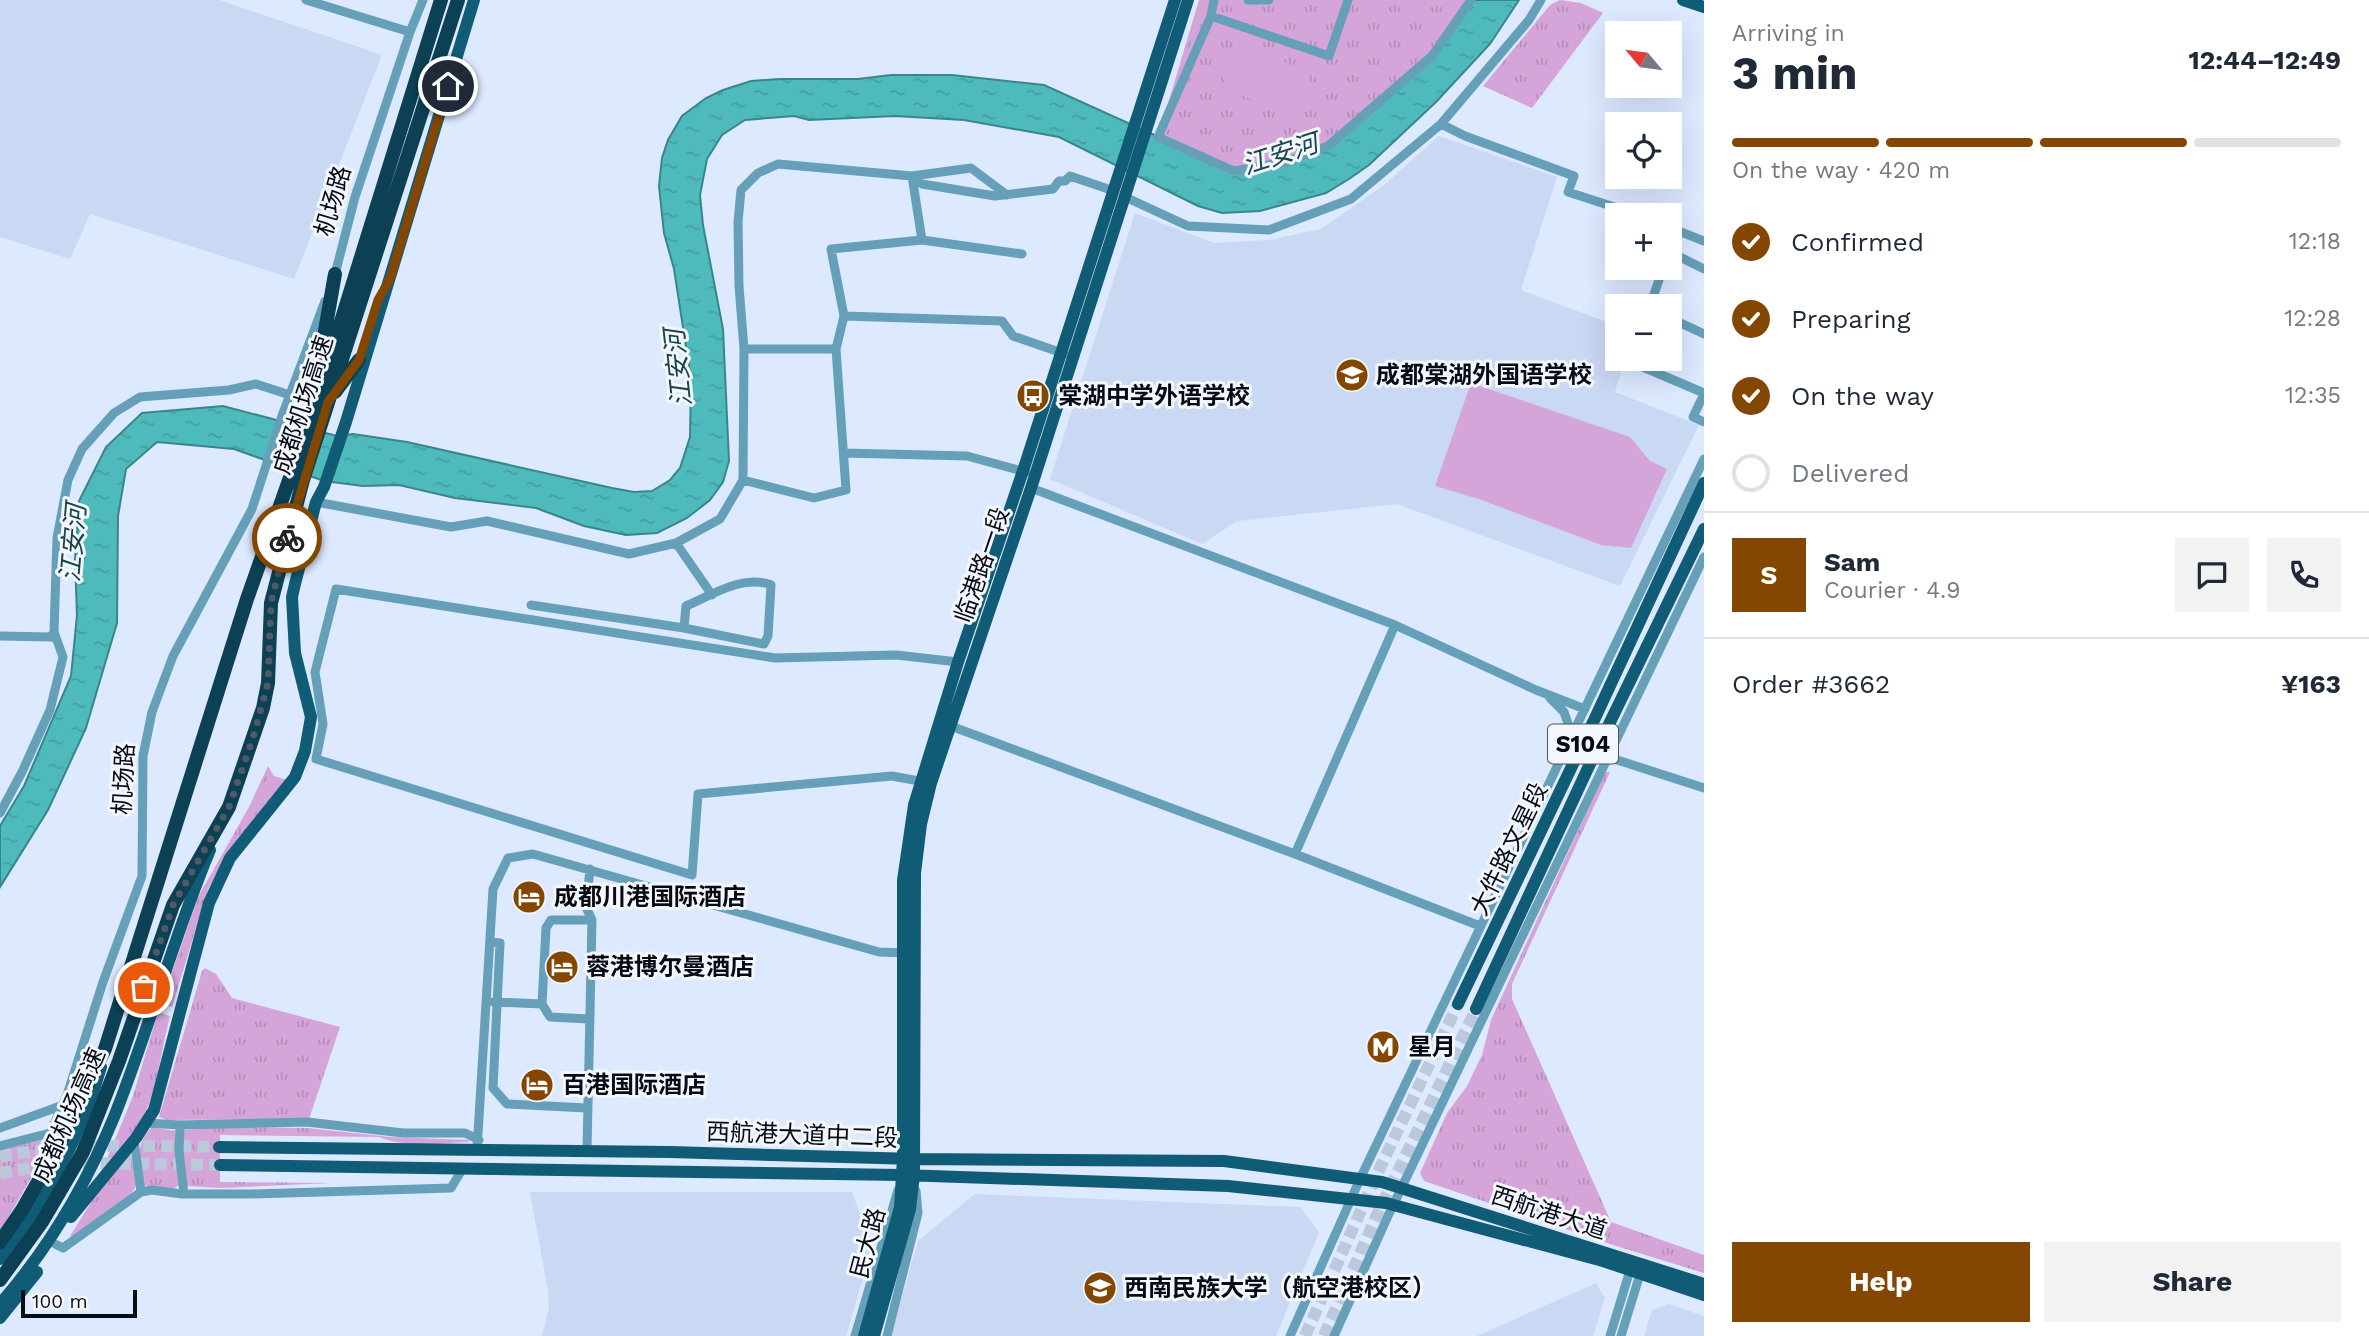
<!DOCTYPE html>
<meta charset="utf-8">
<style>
:root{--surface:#fff;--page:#f2f2f3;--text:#1f2937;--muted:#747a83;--line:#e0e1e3;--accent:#834701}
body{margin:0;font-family:"Work Sans","Noto Sans SC",sans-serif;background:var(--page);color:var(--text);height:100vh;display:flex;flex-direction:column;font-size:26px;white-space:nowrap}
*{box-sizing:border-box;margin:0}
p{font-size:23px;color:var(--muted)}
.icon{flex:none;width:38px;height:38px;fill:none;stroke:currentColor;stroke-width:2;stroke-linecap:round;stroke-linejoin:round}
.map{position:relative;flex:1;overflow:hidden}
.drawer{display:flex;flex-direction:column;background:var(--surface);width:665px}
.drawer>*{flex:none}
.needle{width:46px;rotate:299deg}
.fabs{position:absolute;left:1605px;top:21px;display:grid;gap:14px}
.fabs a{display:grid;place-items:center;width:77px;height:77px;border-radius:0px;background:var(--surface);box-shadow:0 7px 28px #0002;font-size:35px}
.scale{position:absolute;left:21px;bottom:18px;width:116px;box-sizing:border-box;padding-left:7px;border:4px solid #070c14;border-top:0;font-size:19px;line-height:24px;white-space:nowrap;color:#070c14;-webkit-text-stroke:5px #f3f6fb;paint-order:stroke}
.pin{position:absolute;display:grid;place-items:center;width:60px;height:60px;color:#fff;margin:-30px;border:4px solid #fff;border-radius:50%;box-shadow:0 2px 7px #0007}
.courier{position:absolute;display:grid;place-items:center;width:70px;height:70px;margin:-35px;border:5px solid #834701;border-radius:50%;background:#fff;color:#222;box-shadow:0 2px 9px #0007}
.overview em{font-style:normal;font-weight:700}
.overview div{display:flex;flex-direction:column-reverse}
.overview{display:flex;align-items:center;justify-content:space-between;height:119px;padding:0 28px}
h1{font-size:46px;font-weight:700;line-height:52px}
.bar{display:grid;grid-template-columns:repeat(4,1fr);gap:10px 7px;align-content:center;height:84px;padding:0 28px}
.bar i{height:9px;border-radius:5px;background:var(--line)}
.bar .selected{background:var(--accent)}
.bar p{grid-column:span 4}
.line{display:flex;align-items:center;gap:18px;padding:0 28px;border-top:2px solid var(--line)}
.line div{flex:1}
.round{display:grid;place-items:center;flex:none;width:74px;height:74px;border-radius:0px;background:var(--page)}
ol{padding:0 28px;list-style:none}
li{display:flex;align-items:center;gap:21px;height:77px}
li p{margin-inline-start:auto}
li .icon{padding:7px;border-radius:50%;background:var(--accent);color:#fff;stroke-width:4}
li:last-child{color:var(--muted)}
li i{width:38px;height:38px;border:4px solid var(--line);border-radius:50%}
.primary-button{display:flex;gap:14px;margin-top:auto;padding:14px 28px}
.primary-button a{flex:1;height:80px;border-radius:0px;background:var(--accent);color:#fff;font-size:28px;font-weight:700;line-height:80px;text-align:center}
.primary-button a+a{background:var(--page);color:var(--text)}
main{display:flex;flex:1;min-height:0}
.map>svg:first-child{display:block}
.built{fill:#c9d8f3}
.grass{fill:url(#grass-tufts)}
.pitch{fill:#d5a5d9}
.water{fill:url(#water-ripples);stroke:#39868a;stroke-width:2}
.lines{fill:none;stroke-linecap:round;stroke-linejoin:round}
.major-tunnel{stroke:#bcc8dc;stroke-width:12;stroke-dasharray:12 6;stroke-linecap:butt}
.minor{stroke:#669fb8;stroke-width:9}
.major{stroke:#105b75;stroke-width:12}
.highway{stroke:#0c4155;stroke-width:14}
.done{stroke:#525966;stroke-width:7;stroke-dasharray:0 12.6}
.route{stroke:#834701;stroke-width:9}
.labels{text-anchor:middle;stroke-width:6;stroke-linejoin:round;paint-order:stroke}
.shield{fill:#f3f6fb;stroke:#4e5259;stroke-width:2}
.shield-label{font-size:23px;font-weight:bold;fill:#070c14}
.street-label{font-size:24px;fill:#070c14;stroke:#f3f6fb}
.poi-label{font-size:24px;font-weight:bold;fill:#070c14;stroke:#f3f6fb;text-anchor:start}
.water-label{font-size:26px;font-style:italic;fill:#164647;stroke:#f3f6fb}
</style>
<main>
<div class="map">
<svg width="1704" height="1336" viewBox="0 0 1704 1336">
<defs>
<pattern id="grass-tufts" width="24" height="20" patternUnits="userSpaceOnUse" patternTransform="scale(1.75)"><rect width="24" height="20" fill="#d5a5d9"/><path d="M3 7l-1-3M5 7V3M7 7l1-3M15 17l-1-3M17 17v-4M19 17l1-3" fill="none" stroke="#b58db9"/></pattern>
<pattern id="water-ripples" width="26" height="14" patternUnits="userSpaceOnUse" patternTransform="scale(1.75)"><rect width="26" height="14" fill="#4fbabc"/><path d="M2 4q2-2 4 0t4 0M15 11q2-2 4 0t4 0" fill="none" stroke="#439fa1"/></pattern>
</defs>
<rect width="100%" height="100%" fill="#dce9ff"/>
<!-- built -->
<path class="built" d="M0,0h219l163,55 -88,224 -204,-65 -20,45 -70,-22z
M1439,136l118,41 -36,113 96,36v33h8l-10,33 84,33 -79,161 -223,-82 -160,17 -35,23 -152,-65 85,-266 79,30 56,-3 51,-11 63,-44z
M530,1192h322l20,55 -26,89h-304l7,-28 -1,-17z
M975,1194l325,13 19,25 -43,104h-385l27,-95z
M1596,1283l9,15 -12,38h-116z
M1669,1304l35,12v20h-60l8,-26z"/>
<!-- grass -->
<path class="grass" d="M1199,0h272l-39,56 -104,90 -42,16 -52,9 -76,-34z
M1560,0l21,3 22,10 -71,95 -49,-22 67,-81z
M268,766l6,10 13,4 -61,78 -18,31 -36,118 -11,-3 37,-107 51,-90z
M1605,772h5l-98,212v15l99,223 93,33v18l-88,-27 -192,-65 -4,-8 27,-60 20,-27 15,-31 9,-35z
M205,968l11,6 16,24 108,29 -31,92 -142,1 -8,-3 43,-146z
M158,1012l12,4c-8,31 -13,72 -26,100 -11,21 -28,39 -43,57l32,-77z
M152,1127l23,4 5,53c-8,9 -26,5 -36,1 -4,-24 -11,-38 8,-58z
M230,1127l77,1 84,9 78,3 -1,2c-29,1 -62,6 -89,-5l-159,-2v47l111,1 -110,5 -35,-2 -4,-16 1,-40z
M41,1140l10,3 -51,89v-82z
M130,1154c2,5 7,22 7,27 0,18 -50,46 -64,56l-3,-1 27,-43z"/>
<!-- pitch -->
<path class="pitch" d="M1237,46l74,25 -14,43 -75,-25z
M1471,383l159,54 20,24 17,8 -36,79 -30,-3 -122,-46 -44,-13z"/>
<!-- water -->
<path class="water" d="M1471,0h48l-29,44 -54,58 -67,63 -20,14 -23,14 -66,18 -38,2 -24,-7 -139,-69 -95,-17 -69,-4 -86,4 -15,-4 -49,4 -23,15 -15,24 -7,36 3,30 20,104 6,132 -6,21 -13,18 -23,18 -30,15 -31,2 -42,-9 -48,-18 -81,-10 -56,-13 -36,1 -39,-5 -90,-32 -77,-7 -31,27 -8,47 -1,107 -31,105 -38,82 -48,77v-61l24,-40 47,-110 6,-61 -2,-55 4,-59 27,-54 36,-34 81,-7 114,30 16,-2 54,8 205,46 22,4 18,-1 18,-11 10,-12 10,-31 1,-58 -17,-110 -10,-36 -5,-47 3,-28 6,-18 14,-24 24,-18 17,-8 28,-9 29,-2h78l33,-4h61l92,10 190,86 20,-2 74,-23 104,-90z"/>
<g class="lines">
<!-- major-tunnel -->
<path class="major-tunnel" d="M0,1157c72,-15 146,-11 219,-10
M83,1163l137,2
M0,1173l55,-9
M1305,1336l74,-166 79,-166
M1324,1336l52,-119 100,-208"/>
<!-- minor -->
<path class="minor" d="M306,0l104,32
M1214,0l-3,16 -53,121 76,34 52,-9 42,-16 104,-90 39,-56
M1248,0h21
M1211,16l118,40 19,-56
M1441,124l24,12 109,40 -6,16 71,23
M912,176l10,8 73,12 58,-7 6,-8h6l5,-5 44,15
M912,176l10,64
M1125,197l63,29 81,4 82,-31 90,-75 88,-104 12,-20
M1670,226l6,2 -6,20
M1676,230l28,11
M1670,252l34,17
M334,278l21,-81 55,-165 13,-32
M1650,306l13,-38
M844,316l158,5 11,15 52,18
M1670,318l34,16
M744,349h92
M1632,359l-1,3 73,31
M1704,394l-11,23 11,5
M844,453l123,3 59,16
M743,480l71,18 32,-8 -10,-141 8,-33 -13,-67 91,-9 100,14
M1031,488l364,137 141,65 49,19
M316,502l135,25 36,-6 142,33 47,-11 44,-24 23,-39 1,-131 -5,-63 -1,-64 3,-32 17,-17 20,-9 134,12 59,-8 36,27
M676,543l36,52
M531,605l153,23 2,-22c26,-11 57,-32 85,-21l-3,51 -4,8 -80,-16
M0,636l51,1 3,-5 3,-94 11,-58 14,-31 32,-36 26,-16 89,-7 27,-6 34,11
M1550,698l14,14 8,23
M948,725l347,129 185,72
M1608,757l96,31
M919,781l-27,-5 -194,18 -6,81 -376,-116 7,-35 -8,-52 21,-83 439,69 121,-3 62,7
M0,813l22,-41 28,-62 13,-53 -9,-25
M1295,854l100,-229
M490,942l10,1 -7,145 14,16 79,4
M493,1002l49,2 8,13 39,2
M542,1004l4,-76 5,-8h41
M146,1123l34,2 127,-3 96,11h62l14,7
M180,1125l-1,26 5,43
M0,1128l63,-23
M134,1140l7,52
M0,1146l50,-13 17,-38 36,-113 39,-106 1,-120 9,-44 21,-56 79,-147 31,-96 42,-112
M477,1150l16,-261 15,-31 25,-4 346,98 28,1
M587,1150l5,-230 -6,-13 4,-38
M55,1244l8,4 78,-56 11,-2 30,4h68l201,-6 12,-20
M855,1336l43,-146
M887,1336l31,-123 -2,-22
M1290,1336l70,-157 344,-720
M1334,1336l54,-120 316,-659
M1610,1336l21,-69
M1621,1336l20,-65"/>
<!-- major -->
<path class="major" d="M1683,0l21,7
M1458,1004l138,-288 108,-233
M1476,1009l119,-256 109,-224
M219,1147l451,5 245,7 309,2 158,21 322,102
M220,1165l682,10 326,11 158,17 217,58 101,34
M71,1217l65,-79 18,-28 55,-207 21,-45 65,-81 10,-26 6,-34 -16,-64 -3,-56 3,-13 21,-82 8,-15 22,-65 128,-422
M0,1259c44,-56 82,-123 101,-192
M0,1304c48,-55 86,-119 114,-187 35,-87 59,-179 96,-267
M0,1318l37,-46
M864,1336l36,-129 3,-48v-279l11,-75 44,-143 65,-191 152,-471
M874,1336l36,-127 4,-34 1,-302 6,-49 10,-41 100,-295 157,-488"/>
<!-- highway -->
<path class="highway" d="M317,376l18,-102
M335,392l24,-32
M0,1242l22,-32 32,-56 51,-105 142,-450 64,-181 130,-418
M0,1280l42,-58 41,-70 36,-91 54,-156 56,-98 34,-99 5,-25 3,-80 32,-123 155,-480"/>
</g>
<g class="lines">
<!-- done -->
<path class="done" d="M144,988l29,-83 56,-98 24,-69 15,-55 3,-80 16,-65"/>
<!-- route -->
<path class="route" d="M287,538l41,-136 31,-42 19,-60 12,-21 58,-193"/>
</g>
<!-- icons -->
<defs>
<symbol id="school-disc" viewBox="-11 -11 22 22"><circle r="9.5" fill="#834701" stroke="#f3f6fb"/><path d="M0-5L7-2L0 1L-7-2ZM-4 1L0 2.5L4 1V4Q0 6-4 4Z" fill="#fff"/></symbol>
<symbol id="bus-disc" viewBox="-11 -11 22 22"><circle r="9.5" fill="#834701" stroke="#f3f6fb"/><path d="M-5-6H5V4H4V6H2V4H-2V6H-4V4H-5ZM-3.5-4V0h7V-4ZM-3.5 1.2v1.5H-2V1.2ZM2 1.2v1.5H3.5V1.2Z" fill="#fff"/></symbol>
<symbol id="hotel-disc" viewBox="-11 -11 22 22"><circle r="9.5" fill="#834701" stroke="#f3f6fb"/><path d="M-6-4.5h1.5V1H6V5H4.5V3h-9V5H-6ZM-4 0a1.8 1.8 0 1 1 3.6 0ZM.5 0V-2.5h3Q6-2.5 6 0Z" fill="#fff"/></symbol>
<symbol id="metro-disc" viewBox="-11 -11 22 22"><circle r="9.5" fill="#834701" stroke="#f3f6fb"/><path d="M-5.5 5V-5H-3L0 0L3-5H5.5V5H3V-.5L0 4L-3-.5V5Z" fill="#fff"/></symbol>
<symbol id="university-disc" viewBox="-11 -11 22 22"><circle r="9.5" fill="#834701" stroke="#f3f6fb"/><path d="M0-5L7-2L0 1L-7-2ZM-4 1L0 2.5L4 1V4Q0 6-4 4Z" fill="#fff"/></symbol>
</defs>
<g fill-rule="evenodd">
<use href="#school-disc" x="1333" y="356" width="38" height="38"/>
<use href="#bus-disc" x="1014" y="377" width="38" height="38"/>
<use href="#hotel-disc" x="510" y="878" width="38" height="38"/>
<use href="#hotel-disc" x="543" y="948" width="38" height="38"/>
<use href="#metro-disc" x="1364" y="1028" width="38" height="38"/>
<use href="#hotel-disc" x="518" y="1066" width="38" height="38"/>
<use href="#university-disc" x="1081" y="1269" width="38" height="38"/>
</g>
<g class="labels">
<!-- shield labels -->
<rect class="shield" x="1548" y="724.5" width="70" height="39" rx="5"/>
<g class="shield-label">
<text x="1583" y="752">S104</text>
</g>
<!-- street labels -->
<g class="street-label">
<text transform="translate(333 201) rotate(-74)" y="8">机场路</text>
<text transform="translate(303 405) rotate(-72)" y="8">成都机场高速</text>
<text transform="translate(982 565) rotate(-71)" y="8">临港路一段</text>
<text transform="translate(124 779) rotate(-87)" y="8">机场路</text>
<text transform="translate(1509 849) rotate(-64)" y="8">大件路文星段</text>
<text transform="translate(69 1115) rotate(-66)" y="8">成都机场高速</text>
<text transform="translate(802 1135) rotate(2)" y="8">西航港大道中二段</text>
<text transform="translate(1549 1213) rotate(18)" y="8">西航港大道</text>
<text transform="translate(868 1243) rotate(-75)" y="8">民大路</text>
</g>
<!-- poi labels -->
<g class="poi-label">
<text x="1376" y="383">成都棠湖外国语学校</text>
<text x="1058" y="404">棠湖中学外语学校</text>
<text x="554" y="905">成都川港国际酒店</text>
<text x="586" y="975">蓉港博尔曼酒店</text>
<text x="1408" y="1055">星月</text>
<text x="562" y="1093">百港国际酒店</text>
<text x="1124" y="1296">西南民族大学（航空港校区）</text>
</g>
<!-- water labels -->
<g class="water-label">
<text transform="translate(1280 154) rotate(-18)" y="9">江安河</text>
<text transform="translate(678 368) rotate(-96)" y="9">江安河</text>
<text transform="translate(73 543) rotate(-85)" y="9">江安河</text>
</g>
</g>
</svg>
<div class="fabs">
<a><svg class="needle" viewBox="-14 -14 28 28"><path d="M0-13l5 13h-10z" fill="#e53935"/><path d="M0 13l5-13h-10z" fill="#747a83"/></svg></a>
<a><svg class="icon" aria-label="locate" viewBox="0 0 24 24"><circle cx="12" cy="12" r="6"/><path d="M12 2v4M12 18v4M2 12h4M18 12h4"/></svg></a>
<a>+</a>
<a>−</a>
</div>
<div class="scale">100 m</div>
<div class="pin" style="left:144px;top:988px;background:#ea580c"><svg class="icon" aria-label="bag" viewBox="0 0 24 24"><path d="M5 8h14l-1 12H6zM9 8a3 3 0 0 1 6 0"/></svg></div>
<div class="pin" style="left:448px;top:86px;background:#1f2937"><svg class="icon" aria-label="home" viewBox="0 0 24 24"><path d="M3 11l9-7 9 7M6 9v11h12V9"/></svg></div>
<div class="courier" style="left:287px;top:538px"><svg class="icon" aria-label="bike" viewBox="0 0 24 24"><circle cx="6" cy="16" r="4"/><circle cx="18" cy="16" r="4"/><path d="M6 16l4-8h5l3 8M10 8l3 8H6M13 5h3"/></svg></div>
</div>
<section class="drawer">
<div class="overview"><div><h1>3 min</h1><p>Arriving in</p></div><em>12:44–12:49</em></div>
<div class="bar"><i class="selected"></i><i class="selected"></i><i class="selected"></i><i></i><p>On the way · 420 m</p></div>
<ol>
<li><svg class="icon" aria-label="check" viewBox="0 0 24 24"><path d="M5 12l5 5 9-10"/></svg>Confirmed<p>12:18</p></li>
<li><svg class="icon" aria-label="check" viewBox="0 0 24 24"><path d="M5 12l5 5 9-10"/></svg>Preparing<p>12:28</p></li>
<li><svg class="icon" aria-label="check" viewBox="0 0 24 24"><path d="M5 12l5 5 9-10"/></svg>On the way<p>12:35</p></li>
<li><i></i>Delivered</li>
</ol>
<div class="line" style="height:126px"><b class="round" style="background:var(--accent);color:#fff">S</b><div><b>Sam</b><p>Courier · 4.9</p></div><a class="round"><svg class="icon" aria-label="chat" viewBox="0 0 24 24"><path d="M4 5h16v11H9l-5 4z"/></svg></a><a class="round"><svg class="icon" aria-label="phone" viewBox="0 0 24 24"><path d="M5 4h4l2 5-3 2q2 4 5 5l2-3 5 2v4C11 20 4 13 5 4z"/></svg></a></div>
<div class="line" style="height:91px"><div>Order #3662</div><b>¥163</b></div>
<div class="primary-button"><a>Help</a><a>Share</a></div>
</section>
</main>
